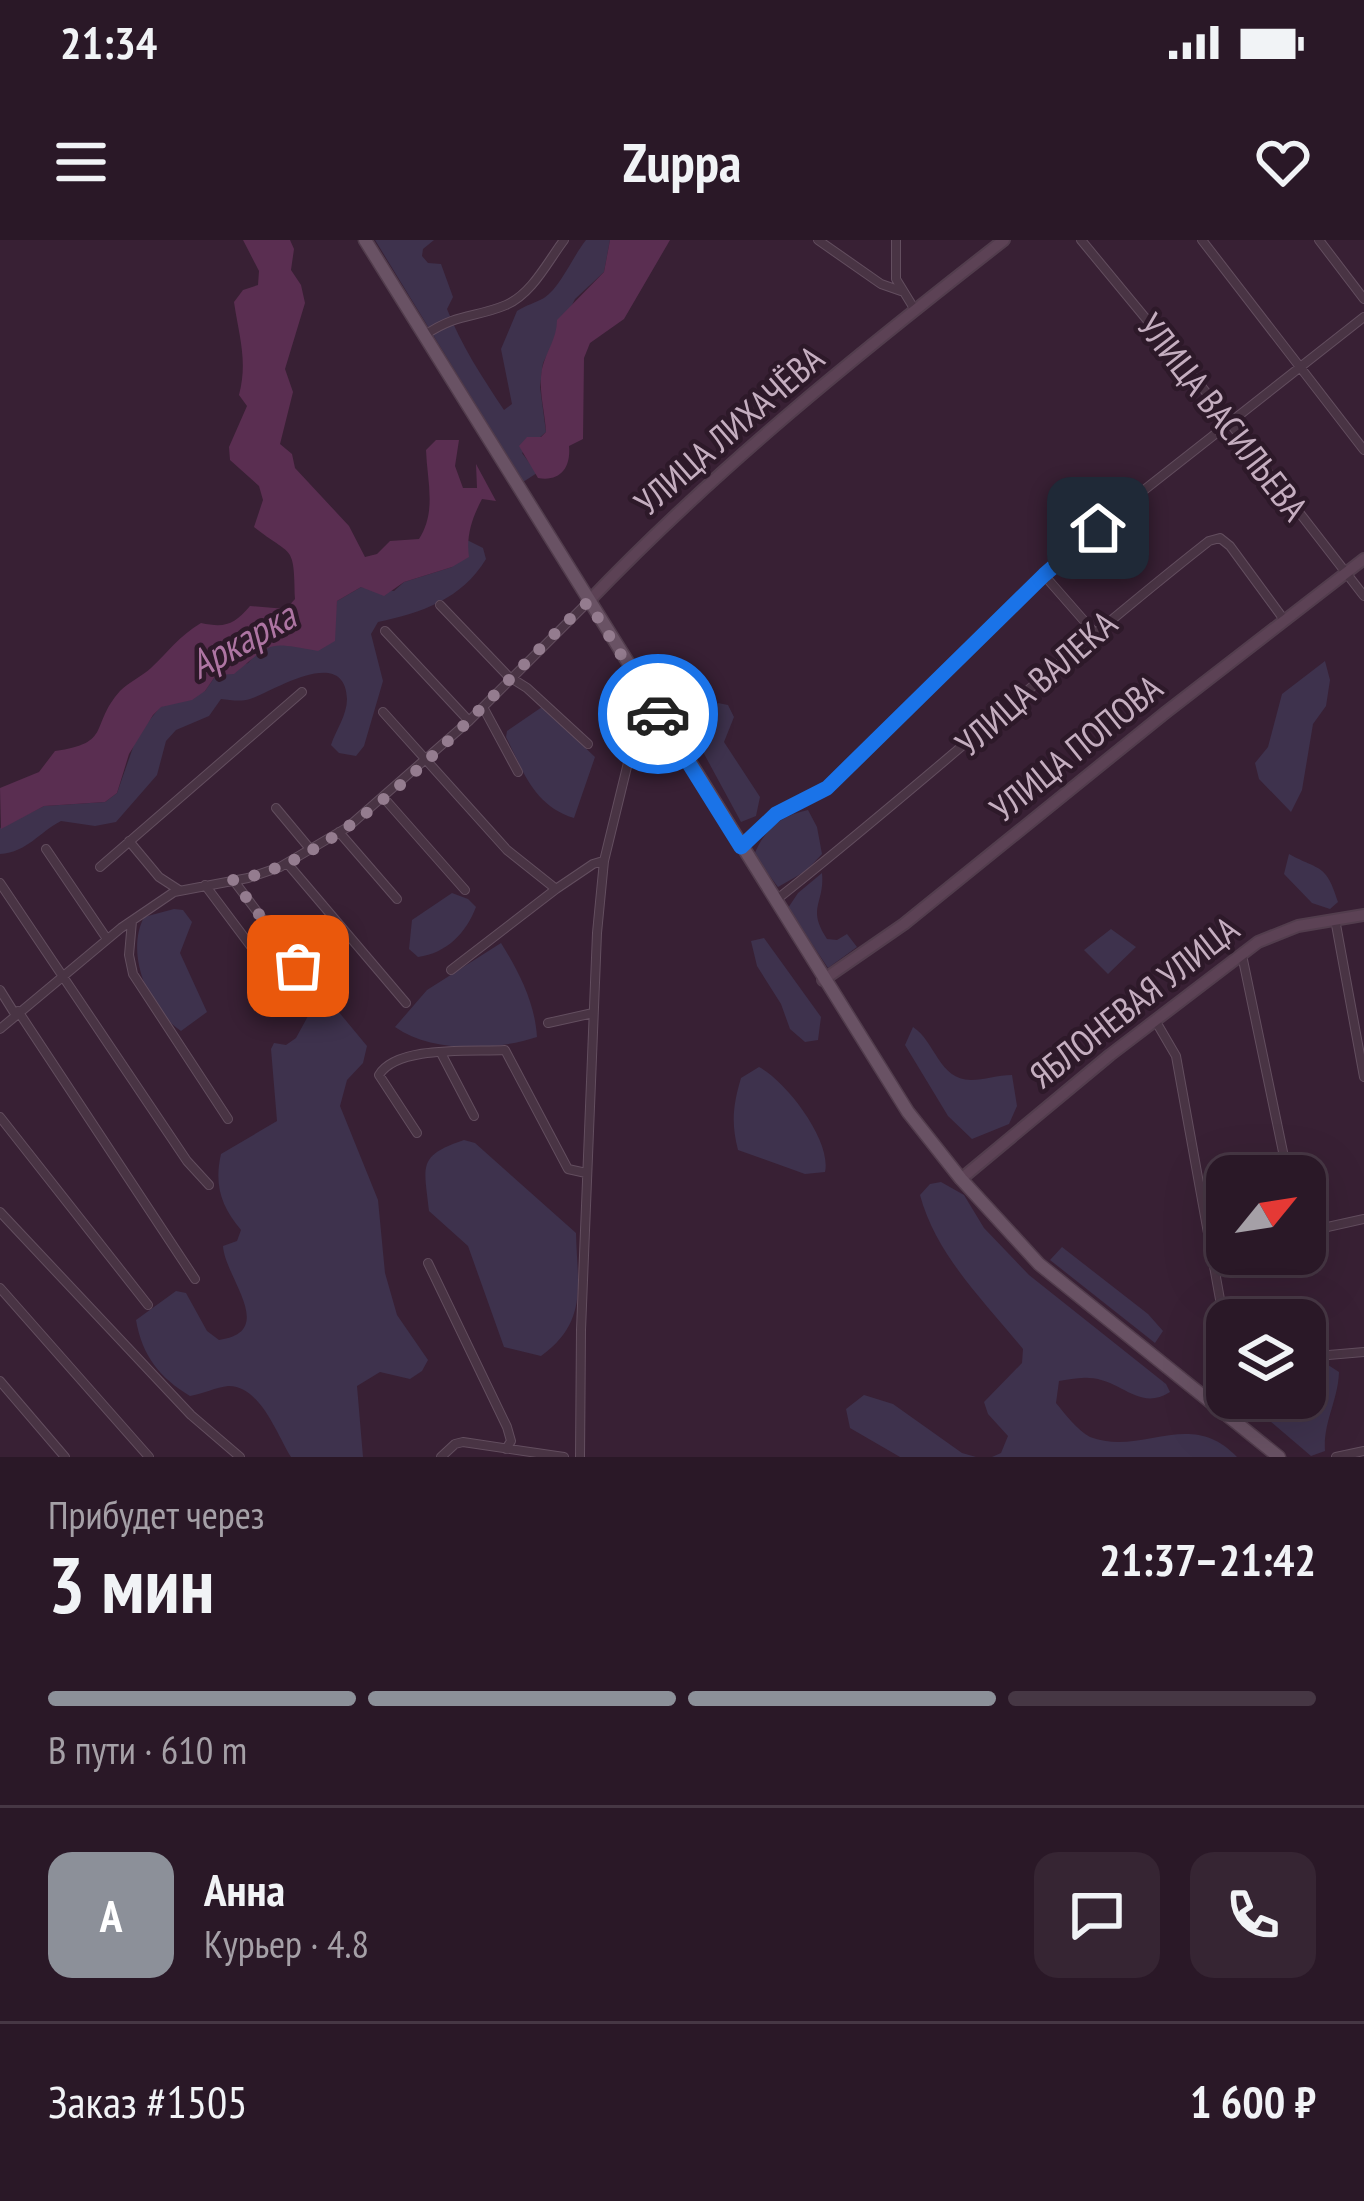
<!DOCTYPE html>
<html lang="ru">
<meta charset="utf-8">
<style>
:root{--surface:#2a1827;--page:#362533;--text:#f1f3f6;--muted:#a5a0a7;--line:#463744;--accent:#8c9099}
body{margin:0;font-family:"PT Sans Narrow",sans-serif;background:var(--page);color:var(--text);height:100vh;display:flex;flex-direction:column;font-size:45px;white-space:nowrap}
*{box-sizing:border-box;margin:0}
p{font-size:39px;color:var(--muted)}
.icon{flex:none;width:66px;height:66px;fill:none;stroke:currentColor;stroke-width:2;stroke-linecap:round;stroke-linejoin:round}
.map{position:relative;height:1217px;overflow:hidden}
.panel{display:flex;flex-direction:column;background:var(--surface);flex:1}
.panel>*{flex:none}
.needle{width:78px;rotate:60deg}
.buttons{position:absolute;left:1206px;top:915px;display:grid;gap:24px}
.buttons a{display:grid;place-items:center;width:120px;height:120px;border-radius:24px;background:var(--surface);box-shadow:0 12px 48px #0002,0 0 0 3px var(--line);font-size:60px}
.pin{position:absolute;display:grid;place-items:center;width:102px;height:102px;color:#fff;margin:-51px;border-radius:24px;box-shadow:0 6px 18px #0006}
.courier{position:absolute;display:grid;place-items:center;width:120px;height:120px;margin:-60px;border:9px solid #1a73e8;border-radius:50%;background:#fff;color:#222;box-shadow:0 3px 15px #0007}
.head em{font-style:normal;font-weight:800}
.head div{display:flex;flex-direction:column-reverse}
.head{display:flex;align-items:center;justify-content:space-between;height:204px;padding:0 48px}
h1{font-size:78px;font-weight:800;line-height:90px}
.bar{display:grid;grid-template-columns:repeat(4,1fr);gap:18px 12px;align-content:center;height:144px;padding:0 48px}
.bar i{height:15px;border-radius:9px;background:var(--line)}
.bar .active{background:var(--accent)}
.bar p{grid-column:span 4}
.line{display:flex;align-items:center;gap:30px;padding:0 48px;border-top:3px solid var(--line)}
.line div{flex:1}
.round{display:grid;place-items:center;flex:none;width:126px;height:126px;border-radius:24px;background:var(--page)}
.status{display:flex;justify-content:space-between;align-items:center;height:84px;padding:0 60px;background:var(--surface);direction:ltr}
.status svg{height:33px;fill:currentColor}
header{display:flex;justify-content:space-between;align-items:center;height:156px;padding:0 48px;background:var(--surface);font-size:54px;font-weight:800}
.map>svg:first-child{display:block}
.green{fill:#3e324d}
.water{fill:#5a2e51}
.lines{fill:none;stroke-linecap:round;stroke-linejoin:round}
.street-casing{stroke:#634e5f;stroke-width:10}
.secondary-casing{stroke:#523d4d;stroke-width:14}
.primary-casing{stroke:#523d4d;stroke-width:15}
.street{stroke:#493444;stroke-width:8}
.secondary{stroke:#5c4255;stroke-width:10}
.primary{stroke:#695264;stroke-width:12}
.done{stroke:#947c8f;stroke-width:12;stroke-dasharray:0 21.6}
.route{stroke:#1a73e8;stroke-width:15}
.labels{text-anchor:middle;stroke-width:9;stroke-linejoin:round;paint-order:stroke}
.street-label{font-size:36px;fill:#c5aec0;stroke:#2d1929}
.water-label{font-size:39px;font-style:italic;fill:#ae75a3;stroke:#2d1929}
</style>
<div class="status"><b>21:34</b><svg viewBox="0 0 49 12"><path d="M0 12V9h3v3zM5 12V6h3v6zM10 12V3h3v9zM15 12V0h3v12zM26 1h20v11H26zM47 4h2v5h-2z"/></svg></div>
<header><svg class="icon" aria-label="menu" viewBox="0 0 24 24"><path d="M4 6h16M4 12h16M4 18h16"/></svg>Zuppa<svg class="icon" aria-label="heart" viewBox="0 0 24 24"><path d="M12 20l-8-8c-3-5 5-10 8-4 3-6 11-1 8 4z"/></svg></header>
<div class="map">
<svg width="1364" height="1217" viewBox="0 0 1364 1217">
<rect width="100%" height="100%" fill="#382034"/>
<!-- green -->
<path class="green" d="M375,0h59l-11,9 -1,7 6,7 13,1 12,33 -6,12c14,36 35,68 57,101l8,-6 -11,-55 16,-38c9,-6 18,-8 27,-13 16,-10 29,-42 42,-58h24l-6,32 -29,27 -32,64 -3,24 6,45 -24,21 15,20 -14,9z
M467,300l16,8 3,11c-24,40 -65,54 -108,63l-7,12 12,47 -19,65 -8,10 -17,-3 -8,-8c5,-15 16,-30 16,-46 -2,-56 -77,-6 -97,0 -9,3 -20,1 -29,0l-12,17 -33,14 -10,11 -9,34 -41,47 -21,4 -34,-5c-22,11 -33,31 -61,33v-26l44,-22 61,-4 12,-9 20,-57 23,-29 45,-16 11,-16 32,-12 13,-15 74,-33 2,-14 24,-14 33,4 10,-9 48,-15z
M1325,421l5,19 -4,26 -13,18 -11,66 -11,22 -32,-33 -4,-16 13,-16 14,-53z
M718,463l10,2 6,12 -10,25 36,55 -4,19 -15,6 -45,-83 -2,-16z
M542,467l53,50 -21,61c-40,-12 -51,-47 -68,-81l1,-6z
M808,570l9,17 5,27 -16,17 -28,16 -24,-32c11,-26 26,-39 54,-45z
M1289,614c31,17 37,9 49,48l-8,7 -18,-6 -28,-29z
M822,633c3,31 -16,34 5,66l10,1 10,-6 10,13 -29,21 -40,-60 10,-15z
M452,653l16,6 8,8c-10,26 -29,46 -58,50l-9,-8 3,-29z
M174,669l9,1 9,12 -12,31 27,59 -26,19c-33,-22 -56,-77 -37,-114z
M1111,689l25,18 -28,27 -24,-24z
M764,698l57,79 -3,23 -13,2 -15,-13 -9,-25 -24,-38 -6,-25z
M501,703c18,29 34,60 36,94 -42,14 -105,16 -142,-10l32,-37z
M333,765l34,41 -4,17 -16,17 -7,26 38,94 7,73 12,42 31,45 -6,11 -12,8 -30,-7 -23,14 6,71h-72c-14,-22 -31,-72 -63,-71 -11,1 -26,8 -38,10 -30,-18 -48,-40 -54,-76l40,-29 10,2 21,38 12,9c59,-8 6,-62 4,-94l14,-5 4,-11c-20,-24 -27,-45 -20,-76l56,-33 -6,-72 3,-6 12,2 10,-7 12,-22z
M913,787c22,14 26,53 58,53 13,0 27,-5 41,-5l5,31 -8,18 -37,15 -24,-23 -43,-71z
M759,827c27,14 73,74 66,105l-20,2 -67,-24c-7,-27 -5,-45 3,-72z
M464,900l11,3 101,90c1,51 13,88 -35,123l-37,-9 -36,-101 -39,-35c-5,-46 -12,-55 35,-71z
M941,942l23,13 20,33 45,47 137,109 4,8c-31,20 -49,-13 -81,-14 -10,-1 -21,2 -30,3l-3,22c9,11 21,27 34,34 52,20 100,-30 147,20h-245l9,-4 7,-17 -20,-22 -4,-12 38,-39 1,-14c-39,-48 -87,-94 -103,-154l10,-11z
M1062,1007l86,67 15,17 -8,12 -105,-83z
M1305,1123h20l14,9c-1,29 -16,50 -14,79l-14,5 -68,-58h62z
M864,1155l29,9 69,49 14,4h-76l-50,-29 -4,-19z"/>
<!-- water -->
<path class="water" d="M243,0h47l4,9 -3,21 10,15 4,18 -20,66 8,23 -13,52 12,10 3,14 54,58 16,31 12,-3 13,-13 29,-2c18,-28 8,-58 7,-89l10,-10h23l-4,26 8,22h14l-1,-24 20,37 -14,-2c-10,19 -16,37 -13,58l-17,10 -48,15 -20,14 -23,-9 -24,14 -2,40 -17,10c-52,-9 -44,-10 -84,23l-18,1 -11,16 -13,9 -31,7 -8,8 -24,39 -12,39 -12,9 -61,4 -43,23 -1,-41 39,-16 16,-21c58,-8 34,-25 65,-60 9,-9 22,-15 31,-23 18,-17 28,-32 50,-45 24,5 33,2 49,-17l36,3 9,-10c-1,-57 -2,-41 -41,-72l9,-27 -4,-14 -29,-26 -1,-13 18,-41 -8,-11c9,-34 0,-59 -5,-93l9,-12 15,-5 1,-14z
M610,0h60l-46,79 -34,24 -6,15 -1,81 -14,7c2,21 -8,36 -31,32l-19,-32 8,-9h14l5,-5c-1,-21 -8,-42 -4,-63 4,-18 15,-30 15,-49l47,-48z"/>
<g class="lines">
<defs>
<path id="street" d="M818,0l63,44 20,7
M896,0v39l19,31
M1081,0l114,138 169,218
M1202,0l162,210
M1319,0l45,59
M425,95c32,-22 50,-17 81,-30 26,-11 42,-44 58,-65
M1044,335l49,56
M440,365l68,71 19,12 61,56
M385,391l84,90
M483,467l35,65
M383,472l124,138 49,39 37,-25 10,-3
M383,557l82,93
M276,568l35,42
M339,592l58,67
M129,601l30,36 20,13
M741,607l35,-33 51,-26 217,-213 81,-70 239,-188
M46,609l61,90
M287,623l119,140
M100,627l202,-175
M234,641l89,118
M0,643l187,278 22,24
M205,645l92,123
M776,660c147,-116 285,-243 433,-359l11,-3 10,8 55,75
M1335,679l29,158
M132,681l-3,34 4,19 95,145
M1242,715l46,221
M451,730l105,-81
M0,750l15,24
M18,771l177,268
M1155,780l21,36 51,282
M548,783l45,-10
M0,789l121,-101 53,-36 74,-14 32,-11 68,-40 121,-106 119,-119
M441,813l33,63
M0,877l148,188
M417,893l-38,-58c18,-30 93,-23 126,-25l63,119 18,4
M0,972l191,203 49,42
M1305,992l59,-13
M428,1023l79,164 4,14 -5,8
M0,1048l149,169
M1305,1117l59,-5
M0,1141l65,76
M441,1217l14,-13 8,-2 101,15
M580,1217l1,-127 16,-397 7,-72 41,-168
M1336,1217l28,-6"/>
<path id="secondary" d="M588,362c127,-133 271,-249 416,-362
M823,740l81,-56 261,-211 199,-154
M961,939l149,-124 148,-113 40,-16 66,-11"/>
<path id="primary" d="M365,0l543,872 53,67 78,85 240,193"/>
</defs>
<!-- street casing -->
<use href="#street" class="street-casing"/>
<!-- secondary casing -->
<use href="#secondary" class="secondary-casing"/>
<!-- primary casing -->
<use href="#primary" class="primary-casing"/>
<!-- street -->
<use href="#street" class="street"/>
<!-- secondary -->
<use href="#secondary" class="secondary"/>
<!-- primary -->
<use href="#primary" class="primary"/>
</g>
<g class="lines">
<!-- done -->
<path class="done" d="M298,726l-65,-86c122,-17 266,-198 355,-278l70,112"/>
<!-- route -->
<path class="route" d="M658,474l83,133 35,-33 51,-26 217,-213 54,-47"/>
</g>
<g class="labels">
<!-- street labels -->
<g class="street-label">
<text transform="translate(1223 177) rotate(52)" y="13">УЛИЦА ВАСИЛЬЕВА</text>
<text transform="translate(729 190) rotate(-41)" y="13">УЛИЦА ЛИХАЧЁВА</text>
<text transform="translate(1036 443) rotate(-41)" y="13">УЛИЦА ВАЛЕКА</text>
<text transform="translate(1076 508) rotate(-39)" y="13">УЛИЦА ПОПОВА</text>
<text transform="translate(1134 762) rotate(-38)" y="13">ЯБЛОНЕВАЯ УЛИЦА</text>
</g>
<!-- water labels -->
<g class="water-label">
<text transform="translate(242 400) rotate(-29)" y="14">Аркарка</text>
</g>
</g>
</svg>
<div class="buttons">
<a><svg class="needle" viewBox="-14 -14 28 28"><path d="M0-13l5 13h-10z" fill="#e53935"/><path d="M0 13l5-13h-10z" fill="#a5a0a7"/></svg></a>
<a><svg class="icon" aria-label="layers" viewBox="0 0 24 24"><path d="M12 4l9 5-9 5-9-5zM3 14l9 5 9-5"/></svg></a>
</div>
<div class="pin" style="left:298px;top:726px;background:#ea580c"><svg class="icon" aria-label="bag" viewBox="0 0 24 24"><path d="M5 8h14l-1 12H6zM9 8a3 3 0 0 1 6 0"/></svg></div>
<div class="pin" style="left:1098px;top:288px;background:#1f2937"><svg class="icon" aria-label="home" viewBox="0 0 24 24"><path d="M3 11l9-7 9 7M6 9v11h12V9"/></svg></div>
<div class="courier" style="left:658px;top:474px"><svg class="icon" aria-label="car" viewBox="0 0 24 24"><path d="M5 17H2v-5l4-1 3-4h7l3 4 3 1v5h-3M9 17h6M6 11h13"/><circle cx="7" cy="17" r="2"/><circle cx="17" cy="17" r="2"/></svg></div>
</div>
<section class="panel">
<div class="head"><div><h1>3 мин</h1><p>Прибудет через</p></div><em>21:37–21:42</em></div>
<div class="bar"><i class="active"></i><i class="active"></i><i class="active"></i><i></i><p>В пути · 610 m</p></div>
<div class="line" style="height:216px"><b class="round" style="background:var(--accent);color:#fff">А</b><div><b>Анна</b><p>Курьер · 4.8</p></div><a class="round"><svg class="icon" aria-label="chat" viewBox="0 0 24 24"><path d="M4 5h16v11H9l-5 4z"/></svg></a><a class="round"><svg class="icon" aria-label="phone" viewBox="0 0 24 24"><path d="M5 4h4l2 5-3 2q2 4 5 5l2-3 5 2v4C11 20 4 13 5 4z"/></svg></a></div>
<div class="line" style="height:156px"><div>Заказ #1505</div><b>1 600 ₽</b></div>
</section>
